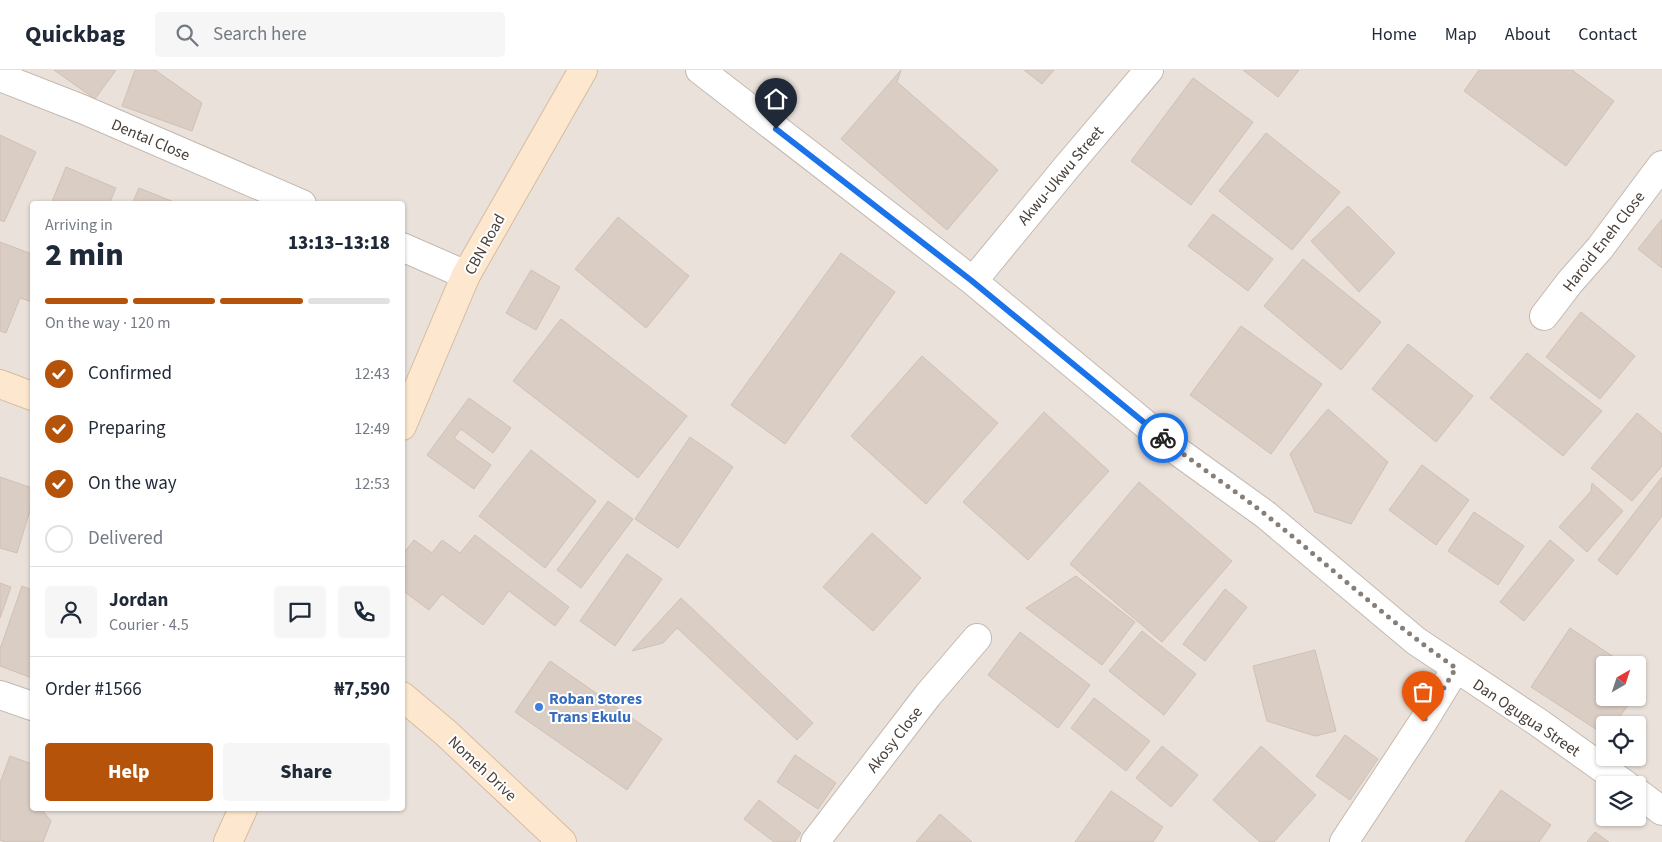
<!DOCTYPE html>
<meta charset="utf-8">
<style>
:root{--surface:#fff;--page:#f6f6f7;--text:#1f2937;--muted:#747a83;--line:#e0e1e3;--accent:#b45309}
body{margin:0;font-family:"Source Sans 3",sans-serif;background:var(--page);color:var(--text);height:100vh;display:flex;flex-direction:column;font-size:19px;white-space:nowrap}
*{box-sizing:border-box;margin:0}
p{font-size:16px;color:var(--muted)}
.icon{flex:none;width:28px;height:28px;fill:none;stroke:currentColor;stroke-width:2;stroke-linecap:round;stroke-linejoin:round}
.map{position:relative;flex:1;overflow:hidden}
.panel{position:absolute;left:30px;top:131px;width:375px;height:610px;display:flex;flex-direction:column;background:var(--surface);border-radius:5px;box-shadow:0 1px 4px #0004}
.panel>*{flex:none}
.needle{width:32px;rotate:39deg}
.buttons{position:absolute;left:1596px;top:586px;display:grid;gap:10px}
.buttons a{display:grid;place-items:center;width:50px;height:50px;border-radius:5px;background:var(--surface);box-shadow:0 1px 4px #0004;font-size:25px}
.pin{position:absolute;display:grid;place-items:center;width:42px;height:42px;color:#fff;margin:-51px -21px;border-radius:50% 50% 50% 0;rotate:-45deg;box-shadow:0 0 5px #0007}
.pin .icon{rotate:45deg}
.courier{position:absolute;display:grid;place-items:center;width:50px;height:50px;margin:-25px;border:4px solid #1a73e8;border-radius:50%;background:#fff;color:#222;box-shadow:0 1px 6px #0007}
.headline em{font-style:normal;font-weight:800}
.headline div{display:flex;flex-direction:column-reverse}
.headline{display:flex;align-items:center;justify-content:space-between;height:85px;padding:0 15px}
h1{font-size:32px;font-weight:800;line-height:38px}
.bar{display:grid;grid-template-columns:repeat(4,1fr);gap:8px 5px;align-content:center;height:60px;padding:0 15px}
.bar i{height:6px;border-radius:4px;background:var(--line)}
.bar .current{background:var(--accent)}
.bar p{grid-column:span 4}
.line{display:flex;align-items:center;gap:12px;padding:0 15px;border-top:1px solid var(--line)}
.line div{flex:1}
.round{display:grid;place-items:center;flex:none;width:52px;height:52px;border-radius:5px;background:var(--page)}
ol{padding:0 15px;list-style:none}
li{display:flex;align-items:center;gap:15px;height:55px}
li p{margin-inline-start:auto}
li .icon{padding:5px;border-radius:50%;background:var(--accent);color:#fff;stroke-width:4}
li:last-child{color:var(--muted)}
li i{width:28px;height:28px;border:2px solid var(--line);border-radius:50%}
.action{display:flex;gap:10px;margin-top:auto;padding:10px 15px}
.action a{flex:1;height:58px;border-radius:5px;background:var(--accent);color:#fff;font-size:20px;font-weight:800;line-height:58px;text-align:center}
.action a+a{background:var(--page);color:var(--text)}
header{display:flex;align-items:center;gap:30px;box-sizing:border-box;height:70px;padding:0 25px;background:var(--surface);border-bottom:1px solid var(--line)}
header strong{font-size:24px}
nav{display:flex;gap:28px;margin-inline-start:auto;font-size:18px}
.search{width:350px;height:45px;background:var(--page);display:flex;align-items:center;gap:12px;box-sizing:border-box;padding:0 18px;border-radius:5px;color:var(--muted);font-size:19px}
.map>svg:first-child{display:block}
.residential{fill:#e9e1da;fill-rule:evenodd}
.building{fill:#dacdc4;stroke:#d1c0b5}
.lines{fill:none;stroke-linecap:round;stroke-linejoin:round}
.street-casing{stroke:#c4b9b1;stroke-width:30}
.secondary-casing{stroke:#d6bc9f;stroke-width:30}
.street{stroke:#fff;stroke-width:28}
.secondary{stroke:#fde7ce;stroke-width:28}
.done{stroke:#867e78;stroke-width:5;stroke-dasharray:0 9}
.route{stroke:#1a73e8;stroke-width:6}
.shop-dot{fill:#3f7fe0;stroke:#fff;stroke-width:2}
.labels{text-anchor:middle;stroke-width:4;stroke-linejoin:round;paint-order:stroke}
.street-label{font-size:16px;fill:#4a4039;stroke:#fff}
.shop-label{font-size:16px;font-weight:bold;fill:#366cbe;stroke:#fff;text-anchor:start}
</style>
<header>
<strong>Quickbag</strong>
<div class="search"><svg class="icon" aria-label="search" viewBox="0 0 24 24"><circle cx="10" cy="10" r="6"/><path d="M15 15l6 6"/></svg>Search here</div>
<nav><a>Home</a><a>Map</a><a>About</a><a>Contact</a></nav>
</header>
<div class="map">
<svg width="1662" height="772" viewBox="0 0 1662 772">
<rect width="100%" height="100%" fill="#f5f0ec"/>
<!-- residential -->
<path class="residential" d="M0,0h1662v772h-1662zM32,134h370v605h-370zM1605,595h33v33h-33zM1605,655h33v33h-33zM1605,715h33v33h-33z"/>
<!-- building -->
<path class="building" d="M54,0h62l-21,29z
M135,0h20l47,33 -10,28 -70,-25z
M901,0l-4,12 101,88 -51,60 -106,-91z
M1024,0h30l-12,14z
M1243,0h56l-21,27z
M1479,0h93l42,31 -48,65 -102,-75z
M1193,8l60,44 -62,83 -60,-44z
M1266,63l74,59 -48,58 -73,-59z
M0,65l36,17 -32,70 -4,-2z
M66,97l50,21 -7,16h-58z
M139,118l40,16h-47z
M1348,136l47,47 -36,39 -48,-51z
M1213,144l60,45 -25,32 -60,-45z
M618,147l71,59 -43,52 -71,-59z
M1662,149v49l-24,-19z
M0,172l32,12v48l-12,-4 -14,35 -6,-2z
M841,183l54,39 -110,152 -54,-39z
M1303,189l78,63 -40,48 -77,-64z
M531,200l29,17 -24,43 -30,-17z
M1581,242l54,44 -35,43 -54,-42z
M561,249l126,97 -49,62 -125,-97z
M1241,256l81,58 -51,70 -81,-59z
M1408,274l65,52 -37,46 -64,-53z
M1527,283l75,58 -39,45 -73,-58z
M922,286l76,67 -72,81 -75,-68z
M469,328l42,30 -18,25 -32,-24 -7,9 37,27 -17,24 -47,-34z
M1328,339l60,53 -37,62 -36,-12 -25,-58z
M1044,342l65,59 -81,89 -65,-58z
M1637,343l25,21v32l-30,35 -41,-33z
M690,367l43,30 -55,81 -43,-29z
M531,380l65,51 -51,67 -66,-52z
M1422,395l47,35 -33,45 -47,-35z
M0,407l32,11v16l-15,49 -17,-5z
M1662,407v39l-45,59 -19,-15z
M1139,412l93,79 -70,81 -92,-78z
M1592,413l31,28 -36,41 -28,-25 32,-36z
M608,431l25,18 -52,69 -24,-18z
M1474,442l50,34 -26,39 -50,-34z
M872,463l49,45 -48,53 -50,-44z
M475,465l94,72 -14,19 -46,-35 -26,34 -41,-31 -13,16 -27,-20v-8l5,-6 -5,-4v-17l12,-15 18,13 10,-13 18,13z
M1550,470l24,20 -50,61 -24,-19z
M627,484l35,25 -47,67 -35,-25z
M1076,506l59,46 -33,43 -76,-57z
M0,513l11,4 -11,31z
M22,516l10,4v88l-32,-12v-17z
M1225,519l22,18 -42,54 -22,-17z
M681,528l132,125 -16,17 -120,-112 -14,15 -31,8z
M1570,558l56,37h-21v33h28l-19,27h-9v10l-74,-48z
M1142,561l54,43 -32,41 -55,-44z
M1020,562l70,53 -32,43 -70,-53z
M1315,580l21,81 -21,5 -48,-15 -14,-55z
M550,591l112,78 -35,51 -112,-78z
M1638,603l8,5 -8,12z
M1094,628l56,43 -24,30 -55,-43z
M1345,665l33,24 -28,41 -34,-24z
M1162,676l36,29 -27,32 -35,-29z
M1261,676l55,49 -42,47h-14l-47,-42z
M795,685l41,28 -18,26 -41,-27z
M10,686l22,8v45h11v2l8,10 -8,21h-38l-5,-2v-57z
M1501,720l50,35 -12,17h-74z
M1111,721l52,36 -10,15h-78z
M759,730l42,33 -6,9h-21l-30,-23z
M940,744l32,28h-56z
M1595,762l14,10h-22z"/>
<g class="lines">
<defs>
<path id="street" d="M700,0l273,211 207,172 86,62 150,126 123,82 87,62
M0,7l82,32 220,95
M402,177l64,28
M973,211l93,-113 83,-98
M1544,246l26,-34 30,-34 62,-83
M0,625l32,11
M1638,723l24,18
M815,772l113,-147 49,-57
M1344,772l79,-120 33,-54"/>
<path id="secondary" d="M0,314l32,12
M402,356l64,-151 117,-205
M402,626l44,37 116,109
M228,772l15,-33"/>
</defs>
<!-- street casing -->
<use href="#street" class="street-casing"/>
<!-- secondary casing -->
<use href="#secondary" class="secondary-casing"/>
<!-- street -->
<use href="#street" class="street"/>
<!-- secondary -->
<use href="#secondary" class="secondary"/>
</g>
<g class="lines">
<!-- done -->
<path class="done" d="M1163,368c33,27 69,50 103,77 64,51 123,107 190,153l-33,54"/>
<!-- route -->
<path class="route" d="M776,59l196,152 191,157"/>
</g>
<!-- markers -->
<circle class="shop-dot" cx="539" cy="637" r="5"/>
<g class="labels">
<!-- street labels -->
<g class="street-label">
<text transform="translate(151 69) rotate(23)" y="6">Dental Close</text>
<text transform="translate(1060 105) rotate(-50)" y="6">Akwu-Ukwu Street</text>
<text transform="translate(1603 171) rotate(-52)" y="6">Haroid Eneh Close</text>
<text transform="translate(484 174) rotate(-61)" y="6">CBN Road</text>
<text transform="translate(1527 647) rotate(34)" y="6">Dan Ogugua Street</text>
<text transform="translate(894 669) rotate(-52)" y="6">Akosy Close</text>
<text transform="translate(483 698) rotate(43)" y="6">Nomeh Drive</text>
</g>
<!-- shop labels -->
<g class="shop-label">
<text x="549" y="634">Roban Stores<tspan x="549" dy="18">Trans Ekulu</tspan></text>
</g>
</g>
</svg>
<div class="buttons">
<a><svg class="needle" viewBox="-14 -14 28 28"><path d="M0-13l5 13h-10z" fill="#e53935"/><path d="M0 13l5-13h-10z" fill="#747a83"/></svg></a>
<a><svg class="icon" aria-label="locate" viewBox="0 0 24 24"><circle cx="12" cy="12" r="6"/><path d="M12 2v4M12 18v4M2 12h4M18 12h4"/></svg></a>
<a><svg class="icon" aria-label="layers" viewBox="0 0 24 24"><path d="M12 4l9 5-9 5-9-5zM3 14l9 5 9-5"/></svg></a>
</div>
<div class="pin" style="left:1423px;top:652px;background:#ea580c"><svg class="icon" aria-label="bag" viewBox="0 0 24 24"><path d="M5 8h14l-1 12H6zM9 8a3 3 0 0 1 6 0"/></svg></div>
<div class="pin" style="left:776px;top:59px;background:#1f2937"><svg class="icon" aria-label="home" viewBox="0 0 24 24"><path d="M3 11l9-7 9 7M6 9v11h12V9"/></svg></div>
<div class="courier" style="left:1163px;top:368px"><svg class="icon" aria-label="bike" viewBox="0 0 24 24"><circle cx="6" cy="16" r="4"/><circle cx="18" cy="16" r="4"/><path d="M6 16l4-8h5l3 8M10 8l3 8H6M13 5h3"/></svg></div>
<section class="panel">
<div class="headline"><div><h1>2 min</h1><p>Arriving in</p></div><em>13:13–13:18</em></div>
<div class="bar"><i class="current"></i><i class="current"></i><i class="current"></i><i></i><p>On the way · 120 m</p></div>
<ol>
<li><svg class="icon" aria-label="check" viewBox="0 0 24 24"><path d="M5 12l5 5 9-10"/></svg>Confirmed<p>12:43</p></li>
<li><svg class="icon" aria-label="check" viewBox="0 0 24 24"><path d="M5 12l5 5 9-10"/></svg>Preparing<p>12:49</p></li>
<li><svg class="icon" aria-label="check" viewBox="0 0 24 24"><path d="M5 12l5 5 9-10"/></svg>On the way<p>12:53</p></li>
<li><i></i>Delivered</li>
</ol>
<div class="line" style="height:90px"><a class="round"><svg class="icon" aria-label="person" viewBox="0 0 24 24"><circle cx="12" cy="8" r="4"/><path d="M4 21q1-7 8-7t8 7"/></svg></a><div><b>Jordan</b><p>Courier · 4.5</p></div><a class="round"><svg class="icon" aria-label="chat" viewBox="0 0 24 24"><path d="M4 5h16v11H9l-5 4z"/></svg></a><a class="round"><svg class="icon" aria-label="phone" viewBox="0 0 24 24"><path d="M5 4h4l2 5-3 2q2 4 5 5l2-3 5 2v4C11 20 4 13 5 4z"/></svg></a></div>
<div class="line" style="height:65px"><div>Order #1566</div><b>₦7,590</b></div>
<div class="action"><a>Help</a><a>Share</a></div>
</section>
</div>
